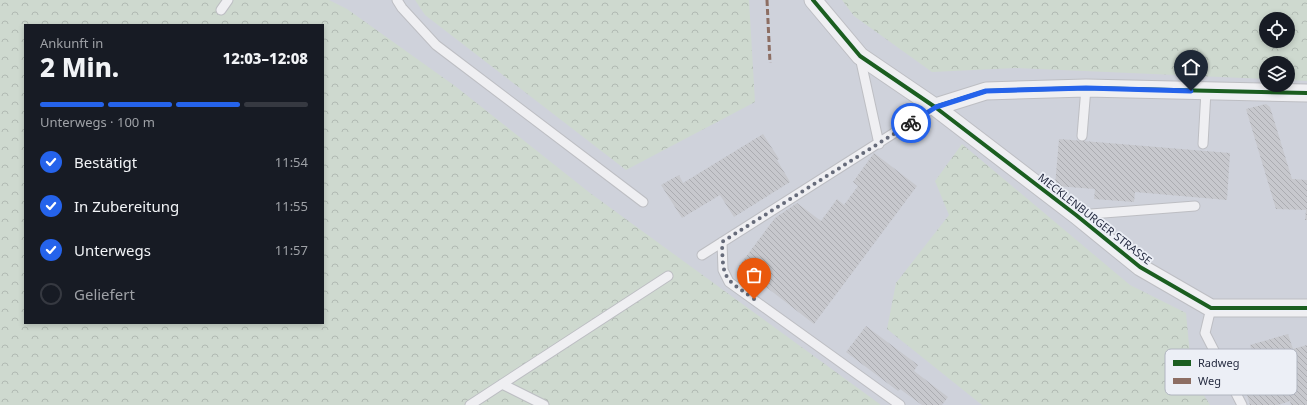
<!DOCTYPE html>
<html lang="de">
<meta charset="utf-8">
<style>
:root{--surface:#171b24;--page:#20242c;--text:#f1f3f6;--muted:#9ea1a6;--line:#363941;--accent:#2563eb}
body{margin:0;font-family:"Noto Sans",sans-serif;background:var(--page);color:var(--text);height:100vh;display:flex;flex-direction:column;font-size:15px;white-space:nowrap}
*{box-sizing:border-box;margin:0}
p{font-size:13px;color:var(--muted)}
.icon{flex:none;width:22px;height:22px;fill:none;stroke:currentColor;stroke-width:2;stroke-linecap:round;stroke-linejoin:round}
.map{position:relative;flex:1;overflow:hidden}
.side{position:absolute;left:24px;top:24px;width:300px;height:300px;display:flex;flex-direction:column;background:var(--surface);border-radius:0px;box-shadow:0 2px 6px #0003}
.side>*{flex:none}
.tools{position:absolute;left:1259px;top:12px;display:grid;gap:8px}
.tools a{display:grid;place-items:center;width:36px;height:36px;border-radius:50%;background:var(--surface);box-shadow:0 2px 6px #0003;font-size:20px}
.pin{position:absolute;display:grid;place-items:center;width:34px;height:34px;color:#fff;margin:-41px -17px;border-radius:50% 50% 50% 0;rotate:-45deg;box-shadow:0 0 4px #0007}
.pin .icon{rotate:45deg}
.courier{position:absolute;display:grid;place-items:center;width:40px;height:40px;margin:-20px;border:3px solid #2563eb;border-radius:50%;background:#fff;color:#222;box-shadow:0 1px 5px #0007}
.headline em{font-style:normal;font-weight:800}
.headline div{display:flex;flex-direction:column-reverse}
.headline{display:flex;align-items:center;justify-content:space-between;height:68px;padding:0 16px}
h1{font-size:26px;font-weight:800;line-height:30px}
.bar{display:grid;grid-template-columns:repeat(4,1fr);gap:6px 4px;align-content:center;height:48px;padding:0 16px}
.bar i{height:5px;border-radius:3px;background:var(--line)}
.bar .active{background:var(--accent)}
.bar p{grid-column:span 4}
ol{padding:0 16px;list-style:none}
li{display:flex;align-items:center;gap:12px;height:44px}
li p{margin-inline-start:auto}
li .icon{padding:4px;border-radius:50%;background:var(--accent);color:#fff;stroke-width:4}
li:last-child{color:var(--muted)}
li i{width:22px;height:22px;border:2px solid var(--line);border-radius:50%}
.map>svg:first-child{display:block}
.built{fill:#cfd2db;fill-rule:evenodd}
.forest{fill:url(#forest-crowns);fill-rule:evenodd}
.building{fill:url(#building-back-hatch)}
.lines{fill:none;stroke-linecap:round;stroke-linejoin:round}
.service-casing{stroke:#bdbec3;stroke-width:11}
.minor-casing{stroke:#bdbec3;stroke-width:19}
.service{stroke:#efeff2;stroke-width:9}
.minor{stroke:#efeff2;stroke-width:17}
.quiet{stroke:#8d6e63;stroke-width:3;stroke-dasharray:6 3;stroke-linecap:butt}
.cycleway-casing{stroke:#eceff6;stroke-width:6}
.cycleway{stroke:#1b5e20;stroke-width:4}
.done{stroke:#666b7a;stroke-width:4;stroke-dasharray:0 7.2}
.route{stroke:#2563eb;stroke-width:5}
.labels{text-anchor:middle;stroke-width:3.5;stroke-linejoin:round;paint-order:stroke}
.street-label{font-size:11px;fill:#252b40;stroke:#eceff6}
.key{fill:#eceff6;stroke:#b0b4bf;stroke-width:1}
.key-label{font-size:11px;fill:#252b40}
</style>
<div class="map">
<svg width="1307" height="405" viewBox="0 0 1307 405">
<defs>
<pattern id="forest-crowns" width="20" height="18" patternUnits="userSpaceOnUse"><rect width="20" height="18" fill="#ced9cf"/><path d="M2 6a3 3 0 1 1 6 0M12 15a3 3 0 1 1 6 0" fill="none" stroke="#b1bab3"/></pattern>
<pattern id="building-back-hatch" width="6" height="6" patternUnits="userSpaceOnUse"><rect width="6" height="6" fill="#c7c8cd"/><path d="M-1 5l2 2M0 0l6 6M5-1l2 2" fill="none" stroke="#abacb1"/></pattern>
</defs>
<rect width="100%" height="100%" fill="#e0e1e5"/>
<!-- built -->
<path class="built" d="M0,0h1307v405h-1307zM1266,19h22v22h-22zM25,25h298v298h-298zM1266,63h22v22h-22z"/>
<!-- forest -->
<path class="forest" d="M0,0h329l18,9 108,77 135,107 291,212h-881zM25,25h298v298h-298z
M415,0h334l6,102 -129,68 -201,-155z
M842,0h465v81l-19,-1v-17h-22v16l-251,-11 -83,4 -78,-56zM1266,19h22v22h-22z
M962,144l168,141 56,28 6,63 18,29h-228l-95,-76 9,-46 53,-68 -14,-34z"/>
<!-- building -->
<path class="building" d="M1266,104l4,3 22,72 15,1v40h-2l1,-10 -30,-1 -30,-100z
M763,134l16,25 -2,1 13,22 -56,35 -14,-22 -38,23 -21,-33 18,-10 4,8z
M1059,139l171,14 -3,47 -92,-8 -1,10 -40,-3 1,-10 -40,-3z
M874,153l43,33 -103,138 -75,-58 36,-48 22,-15 24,18 16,-22 7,6 14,-19 -5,-4z
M866,326l52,39 -4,6 34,26 -6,8h-20l-22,-16 -2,2 -52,-39z
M1288,334l5,15 14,-4v60h-16l-1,-4 -12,4h-28l-12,-40 16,-5 -4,-15z"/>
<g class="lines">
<defs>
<path id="service" d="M397,0l5,8 34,37 207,157
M221,10l7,-10
M860,57l19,87
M1082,136l4,-48
M1203,144l3,-53
M1078,215l117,-9
M722,242l1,28 6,12 171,123
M702,255l233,-148
M1211,308l-6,25 37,72
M502,384l42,21
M470,405l198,-129"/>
<path id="minor" d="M813,0l47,56 75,51 51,-16 100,-3 221,5
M935,107l141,108 64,52 71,41h96"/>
</defs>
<!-- service casing -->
<use href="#service" class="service-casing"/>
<!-- minor casing -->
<use href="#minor" class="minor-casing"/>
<!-- service -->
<use href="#service" class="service"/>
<!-- minor -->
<use href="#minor" class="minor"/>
<!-- quiet -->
<path class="quiet" d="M767,0l3,63"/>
<defs>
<path id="cycleway" d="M813,0l47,56 75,51 51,-16 100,-3 221,5
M935,107l141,108 64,52 71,41h96"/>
</defs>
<!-- cycleway casing -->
<use href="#cycleway" class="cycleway-casing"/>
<!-- cycleway -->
<use href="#cycleway" class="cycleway"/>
</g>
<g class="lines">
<!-- done -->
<path class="done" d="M754,299c-31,-22 -31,-19 -32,-57l189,-119"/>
<!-- route -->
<path class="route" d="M911,123l25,-16 50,-16 100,-3 105,3"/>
</g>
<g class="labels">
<!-- street labels -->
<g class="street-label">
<text transform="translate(1095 219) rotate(38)" y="4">MECKLENBURGER STRASSE</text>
</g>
</g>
<!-- legend -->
<rect x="1165" y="349" width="132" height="46" rx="6" class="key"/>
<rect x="1173" y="360" width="18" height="6" fill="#1b5e20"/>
<rect x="1173" y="378" width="18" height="6" fill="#8d6e63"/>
<g class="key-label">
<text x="1198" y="367">Radweg</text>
<text x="1198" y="385">Weg</text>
</g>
</svg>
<div class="tools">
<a><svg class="icon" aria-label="locate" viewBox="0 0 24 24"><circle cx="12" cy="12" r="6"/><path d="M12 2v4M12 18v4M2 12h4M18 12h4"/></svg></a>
<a><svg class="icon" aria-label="layers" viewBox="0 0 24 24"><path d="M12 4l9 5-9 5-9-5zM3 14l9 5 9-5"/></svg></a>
</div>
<div class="pin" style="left:754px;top:299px;background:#ea580c"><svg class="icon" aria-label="bag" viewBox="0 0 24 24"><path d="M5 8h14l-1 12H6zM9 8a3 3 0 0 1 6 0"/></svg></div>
<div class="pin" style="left:1191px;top:91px;background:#1f2937"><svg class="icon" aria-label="home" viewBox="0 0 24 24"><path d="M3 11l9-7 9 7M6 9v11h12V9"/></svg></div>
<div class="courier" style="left:911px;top:123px"><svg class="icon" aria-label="bike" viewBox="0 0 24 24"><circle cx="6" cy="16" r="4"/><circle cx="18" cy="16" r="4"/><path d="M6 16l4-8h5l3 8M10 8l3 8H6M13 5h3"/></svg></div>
<section class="side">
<div class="headline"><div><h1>2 Min.</h1><p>Ankunft in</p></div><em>12:03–12:08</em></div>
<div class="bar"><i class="active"></i><i class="active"></i><i class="active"></i><i></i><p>Unterwegs · 100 m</p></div>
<ol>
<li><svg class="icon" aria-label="check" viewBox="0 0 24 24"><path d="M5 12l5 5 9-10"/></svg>Bestätigt<p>11:54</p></li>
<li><svg class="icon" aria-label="check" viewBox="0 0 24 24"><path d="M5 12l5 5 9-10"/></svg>In Zubereitung<p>11:55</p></li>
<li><svg class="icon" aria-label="check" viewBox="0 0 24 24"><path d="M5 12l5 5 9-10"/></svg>Unterwegs<p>11:57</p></li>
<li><i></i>Geliefert</li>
</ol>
</section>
</div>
